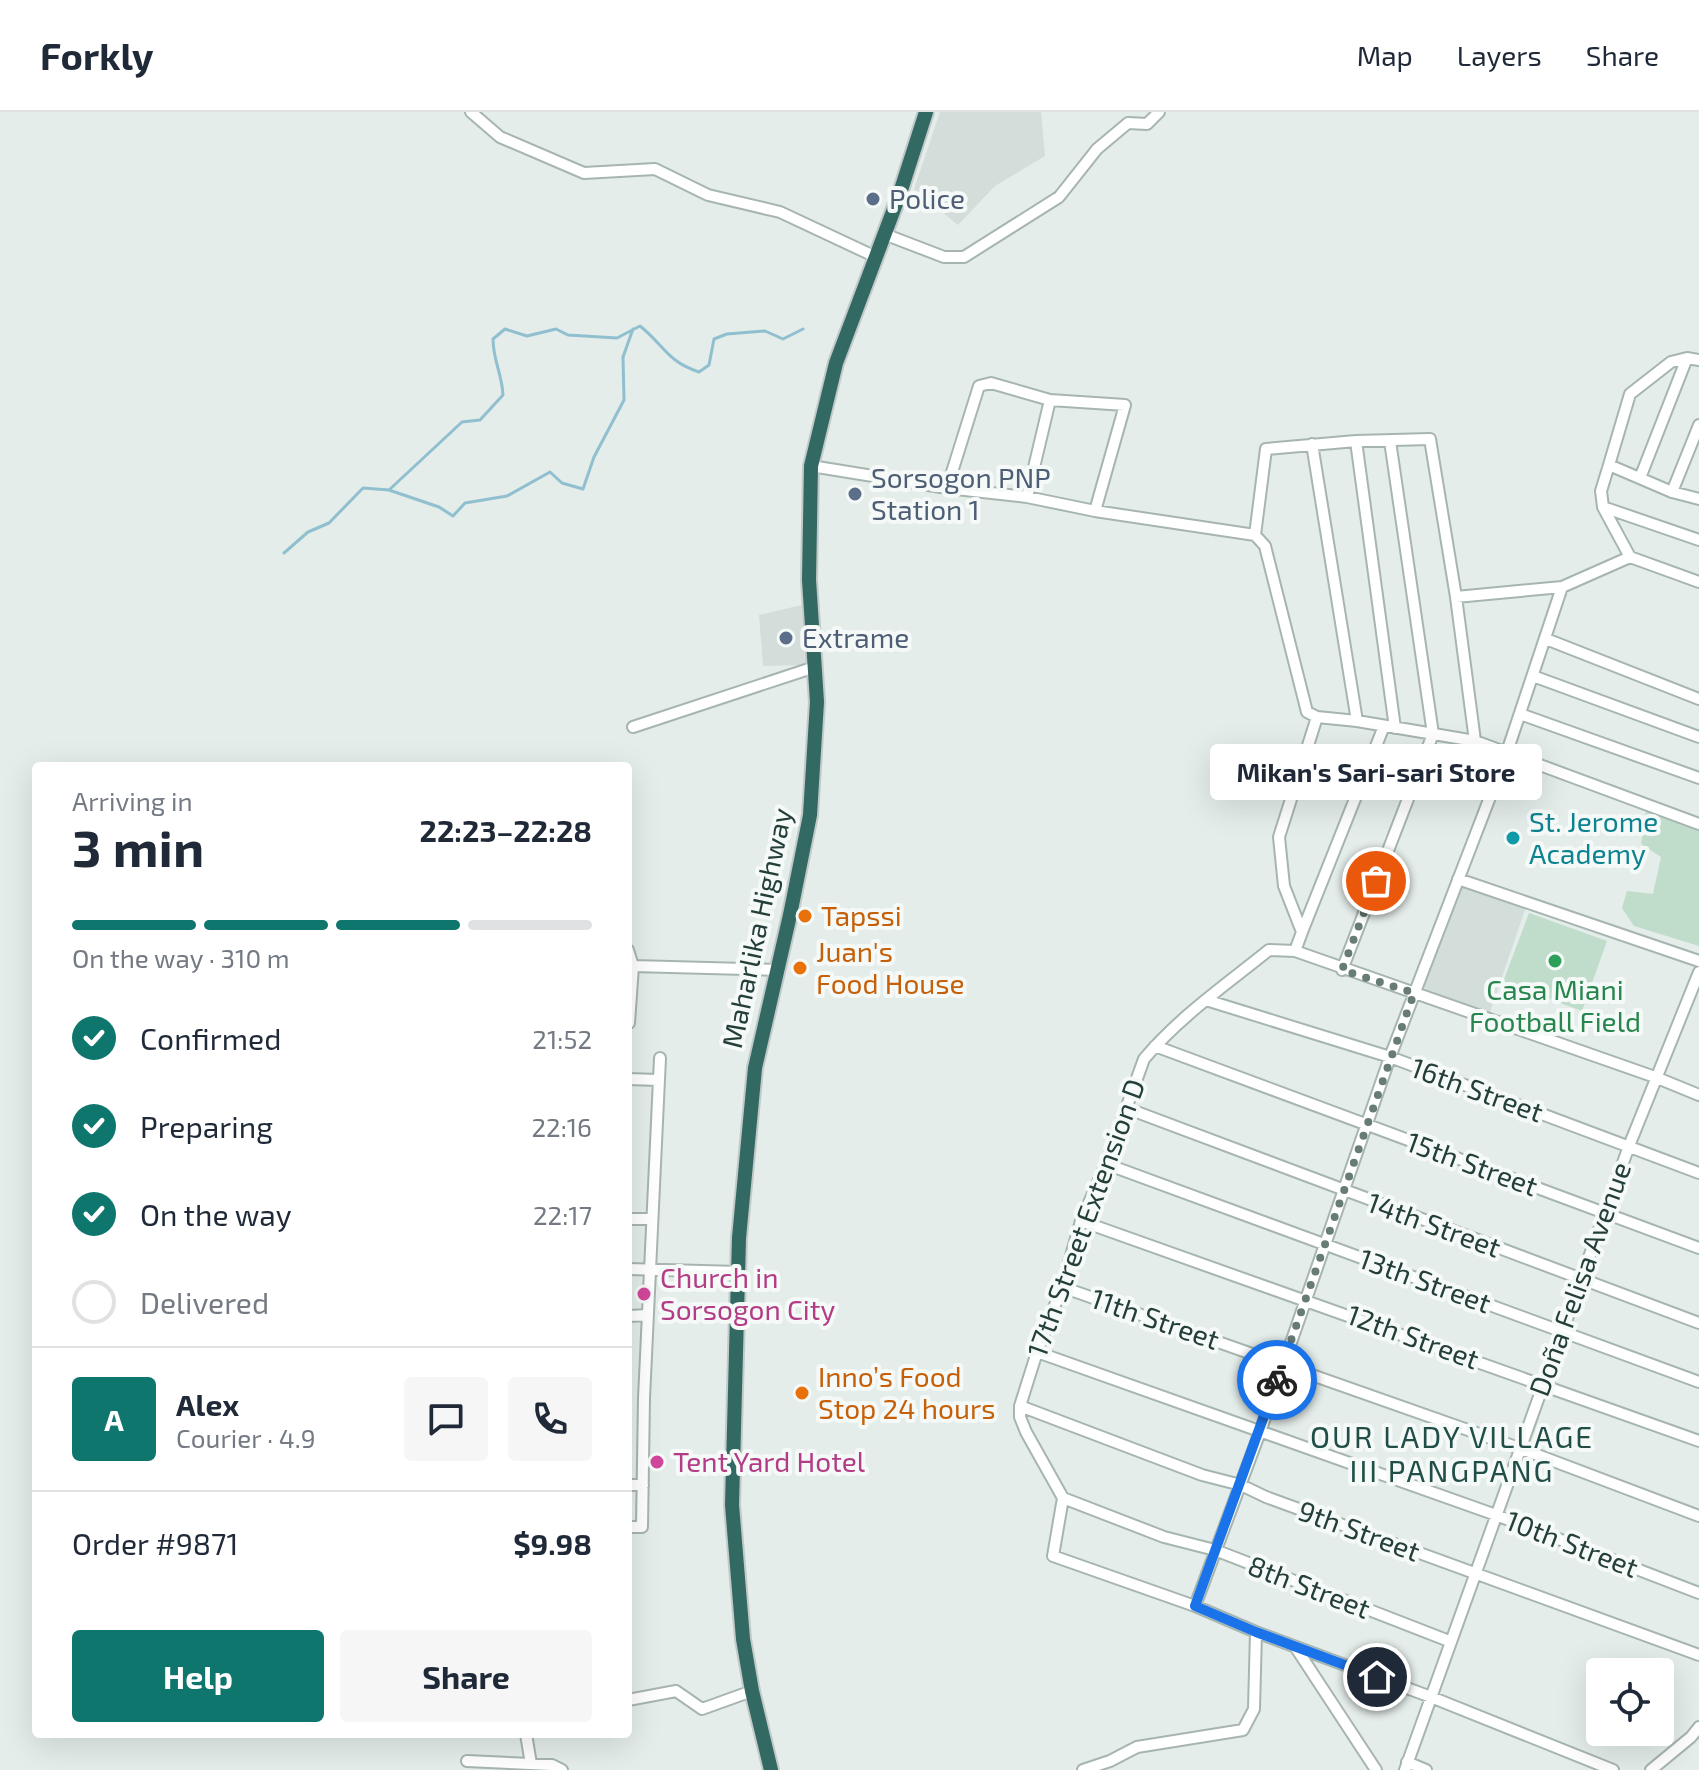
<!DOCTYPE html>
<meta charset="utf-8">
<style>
:root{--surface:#fff;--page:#f6f6f7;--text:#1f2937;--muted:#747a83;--line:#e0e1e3;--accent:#0f766e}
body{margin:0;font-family:"Exo 2",sans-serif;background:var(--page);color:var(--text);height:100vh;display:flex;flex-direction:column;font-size:30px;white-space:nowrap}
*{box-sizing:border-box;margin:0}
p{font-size:26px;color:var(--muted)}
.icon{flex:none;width:44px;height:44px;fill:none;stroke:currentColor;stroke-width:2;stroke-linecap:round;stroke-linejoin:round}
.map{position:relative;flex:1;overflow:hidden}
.side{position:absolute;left:32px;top:650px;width:600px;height:976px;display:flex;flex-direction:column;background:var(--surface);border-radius:8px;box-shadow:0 8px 32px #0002}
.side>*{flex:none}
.buttons{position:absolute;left:1586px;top:1546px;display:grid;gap:16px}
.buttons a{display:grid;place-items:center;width:88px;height:88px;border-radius:8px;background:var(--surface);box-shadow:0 8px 32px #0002;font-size:40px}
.pin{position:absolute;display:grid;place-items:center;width:68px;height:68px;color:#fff;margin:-34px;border:4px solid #fff;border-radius:50%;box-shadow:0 2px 8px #0007}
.courier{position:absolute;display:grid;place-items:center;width:80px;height:80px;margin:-40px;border:6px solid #1a73e8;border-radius:50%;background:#fff;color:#222;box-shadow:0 2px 10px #0007}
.bubble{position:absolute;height:56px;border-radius:8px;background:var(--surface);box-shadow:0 8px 32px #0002;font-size:26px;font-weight:700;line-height:56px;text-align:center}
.summary em{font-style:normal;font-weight:700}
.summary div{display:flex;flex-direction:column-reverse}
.summary{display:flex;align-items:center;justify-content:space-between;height:136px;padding:0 40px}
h1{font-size:52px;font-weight:700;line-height:60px}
.bar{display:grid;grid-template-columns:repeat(4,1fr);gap:12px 8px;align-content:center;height:96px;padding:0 40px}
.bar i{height:10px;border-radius:6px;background:var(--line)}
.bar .on{background:var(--accent)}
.bar p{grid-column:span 4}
.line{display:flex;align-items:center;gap:20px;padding:0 40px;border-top:2px solid var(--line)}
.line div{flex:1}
.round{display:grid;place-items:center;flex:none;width:84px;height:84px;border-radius:8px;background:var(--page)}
ol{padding:0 40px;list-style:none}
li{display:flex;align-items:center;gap:24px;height:88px}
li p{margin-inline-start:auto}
li .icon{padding:8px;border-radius:50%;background:var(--accent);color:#fff;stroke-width:4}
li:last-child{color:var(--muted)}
li i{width:44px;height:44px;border:4px solid var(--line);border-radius:50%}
.button{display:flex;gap:16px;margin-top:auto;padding:16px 40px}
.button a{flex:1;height:92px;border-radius:8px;background:var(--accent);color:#fff;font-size:32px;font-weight:700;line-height:92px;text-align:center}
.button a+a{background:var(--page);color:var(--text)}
header{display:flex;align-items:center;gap:48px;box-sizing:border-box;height:112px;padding:0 40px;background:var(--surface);border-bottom:2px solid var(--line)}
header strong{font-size:38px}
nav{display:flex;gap:44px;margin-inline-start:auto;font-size:28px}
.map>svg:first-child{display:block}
.built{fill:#d3ddd9}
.green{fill:#bfddca}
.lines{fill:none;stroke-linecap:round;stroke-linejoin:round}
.stream{stroke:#90bfcf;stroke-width:3}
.minor-casing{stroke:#a7b5b1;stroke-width:14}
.highway-casing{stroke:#c2c9c8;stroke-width:18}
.minor{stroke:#fff;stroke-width:10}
.highway{stroke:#326963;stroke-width:14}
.done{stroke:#677b77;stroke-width:8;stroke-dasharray:0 14.4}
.route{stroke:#1a73e8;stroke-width:10}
.service-dot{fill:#5c6f8a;stroke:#f5f9f8;stroke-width:3}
.culture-dot{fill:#0f9aa8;stroke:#f5f9f8;stroke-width:3}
.food-dot{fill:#e8710a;stroke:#f5f9f8;stroke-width:3}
.leisure-dot{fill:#2e9e5b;stroke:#f5f9f8;stroke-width:3}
.hotel-dot{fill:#d1479c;stroke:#f5f9f8;stroke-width:3}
.labels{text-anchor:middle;stroke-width:8;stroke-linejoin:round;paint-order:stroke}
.service-label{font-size:28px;fill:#4e5e75;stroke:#f5f9f8;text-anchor:start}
.culture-label{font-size:28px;fill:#0d838f;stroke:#f5f9f8;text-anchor:start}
.food-label{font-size:28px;fill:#c56008;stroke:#f5f9f8;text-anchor:start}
.street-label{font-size:28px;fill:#243e39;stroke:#f5f9f8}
.leisure-label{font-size:28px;fill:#27864d;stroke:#f5f9f8}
.hotel-label{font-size:28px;fill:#b23c85;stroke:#f5f9f8;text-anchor:start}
.neighbourhood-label{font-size:30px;letter-spacing:2px;fill:#214f48;stroke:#f5f9f8}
</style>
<header>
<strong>Forkly</strong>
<nav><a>Map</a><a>Layers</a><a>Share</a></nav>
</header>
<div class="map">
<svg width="1699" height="1658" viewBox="0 0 1699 1658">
<rect width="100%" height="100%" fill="#e4edea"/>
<!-- built -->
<path class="built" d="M940,0h101l4,44 -50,30 -37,39 -44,-36z
M802,493l3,60 -42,1 -4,-51z
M1462,774l64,21 -37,108 -61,-21 -5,-8z"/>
<!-- green -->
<path class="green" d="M1646,699l53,20v115l-65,-20 -12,-18 5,-17 26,3 8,-37 -20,-13z
M1529,801l78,28 -25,70 -79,-29z"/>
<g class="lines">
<!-- stream -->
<path class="stream" d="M389,378l50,17 14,9 12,-13 42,-7 43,-24 12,11 21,6 11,-32 30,-57 -1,-43 10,-28
M284,441l24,-21 21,-9 34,-35 26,2 73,-68 18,-2 23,-25c-1,-21 -10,-35 -10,-56l12,-10 22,7 29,-7 12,6 49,3 23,-12c24,19 26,35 59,46l10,-7 5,-26 13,-5 38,-3 18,8 20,-10"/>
<defs>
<path id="minor" d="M471,0l29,25 84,36 71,-4 53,26 72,17 96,45
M884,122l60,23h20l95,-60 38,-48 31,-26 19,1 12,-12
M1356,329l39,287
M1312,332l45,277
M1609,353l21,-71 41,-32 16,-4 12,2
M811,354l136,22 80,9 68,14 160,24 10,11 42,166 10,5 40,4 118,20 224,83
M1640,366l47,-120
M947,376l32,-102 12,-3 59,17
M1672,380l27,-67
M1027,385l23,-97 75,5 -30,106
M1603,395l-2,-16 8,-26 63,27 27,7
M1255,423l11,-86 90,-8 74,-2 26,158 19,144
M1630,445l-27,-50 96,33
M1456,485l106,-10
M1546,527l153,60
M1533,564l166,61
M1520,602l179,64
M633,615l182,-60
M1458,767l241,82
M1302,820l82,-206
M628,838l5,16 -4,57
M1295,839l7,-19 -18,-46 -5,-49 38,-120
M633,854l145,4
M1342,858l91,-236 -43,-293
M1206,888l184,57 309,116
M1155,934l544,202
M628,967l30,1
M1126,996l573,215
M1106,1052l593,218
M628,1107h24
M1081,1109l618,220
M628,1157l111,3
M1062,1175l457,161 180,68
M628,1204l20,-1
M1037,1240l459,163 203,78
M1020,1294l182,69 39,10 25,12 433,158
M628,1373h15
M1063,1386l101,39 51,13 234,91
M628,1415h14l2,-129 16,-340
M1195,1494l65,-174 130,-375 115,-299 57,-171 68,-30 69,25
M1296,1536l80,122
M628,1588l48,-9 26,18 50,-18
M526,1622l5,30
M467,1649l85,4 10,5
M1407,1650l19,8
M1083,1658l27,-9 27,-14 106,-17 11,-21 2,-77
M1405,1658l224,-624 70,-174
M1613,1658l-182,-73 -175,-65 -61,-26 -142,-50 10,-58 -37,-66 -6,-15v-11l17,-54 25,-65 19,-66 25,-57 38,-105c35,-42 83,-75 125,-109l26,1 360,126 44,18
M1651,1658l40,-33 8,-10"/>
<path id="highway" d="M771,1658l-19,-79 -9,-52 -11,-134 7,-267 16,-170 35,-153 20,-100 7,-113 -8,-122 2,-114 25,-103 64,-170 26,-81"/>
</defs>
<!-- minor casing -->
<use href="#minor" class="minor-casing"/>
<!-- highway casing -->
<use href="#highway" class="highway-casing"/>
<!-- minor -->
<use href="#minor" class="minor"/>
<!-- highway -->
<use href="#highway" class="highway"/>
</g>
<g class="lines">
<!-- done -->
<path class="done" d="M1277,1268l137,-387 -72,-23 34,-89"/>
<!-- route -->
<path class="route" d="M1277,1268l-82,226 61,26 121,45"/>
</g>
<!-- markers -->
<g class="service-dot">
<circle cx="873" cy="87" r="8"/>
<circle cx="855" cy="382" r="8"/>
<circle cx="786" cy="526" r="8"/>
</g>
<circle class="culture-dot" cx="1513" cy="726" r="8"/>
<g class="food-dot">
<circle cx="805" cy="804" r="8"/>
<circle cx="800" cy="856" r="8"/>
<circle cx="802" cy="1281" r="8"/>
</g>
<circle class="leisure-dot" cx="1555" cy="849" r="8"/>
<g class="hotel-dot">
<circle cx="644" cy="1182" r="8"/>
<circle cx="657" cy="1350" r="8"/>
</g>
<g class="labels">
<!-- service labels -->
<g class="service-label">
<text x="889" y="97">Police</text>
<text x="871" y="376">Sorsogon PNP<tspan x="871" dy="32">Station 1</tspan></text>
<text x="802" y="536">Extrame</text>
</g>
<!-- culture labels -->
<g class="culture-label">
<text x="1529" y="720">St. Jerome<tspan x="1529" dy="32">Academy</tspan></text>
</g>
<!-- food labels -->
<g class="food-label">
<text x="821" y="814">Tapssi</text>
<text x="816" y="850">Juan's<tspan x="816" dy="32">Food House</tspan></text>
<text x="818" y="1275">Inno’s Food<tspan x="818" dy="32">Stop 24 hours</tspan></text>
</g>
<!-- street labels -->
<g class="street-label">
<text transform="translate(757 816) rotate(-78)" y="10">Maharlika Highway</text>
<text transform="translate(1477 978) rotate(20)" y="10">16th Street</text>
<text transform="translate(1472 1052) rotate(20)" y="10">15th Street</text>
<text transform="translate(1086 1106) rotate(-70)" y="10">17th Street Extension D</text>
<text transform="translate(1434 1113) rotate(20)" y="10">14th Street</text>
<text transform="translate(1580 1167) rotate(-70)" y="10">Doña Felisa Avenue</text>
<text transform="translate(1425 1169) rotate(20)" y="10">13th Street</text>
<text transform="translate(1155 1207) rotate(19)" y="10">11th Street</text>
<text transform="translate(1413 1225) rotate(20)" y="10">12th Street</text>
<text transform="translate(1359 1419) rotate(20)" y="10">9th Street</text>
<text transform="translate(1572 1432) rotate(21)" y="10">10th Street</text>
<text transform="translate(1309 1475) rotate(21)" y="10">8th Street</text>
</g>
<!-- leisure labels -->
<g class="leisure-label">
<text x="1555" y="888">Casa Miani<tspan x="1555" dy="32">Football Field</tspan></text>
</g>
<!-- hotel labels -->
<g class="hotel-label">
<text x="660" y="1176">Church in<tspan x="660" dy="32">Sorsogon City</tspan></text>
<text x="673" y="1360">Tent Yard Hotel</text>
</g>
<!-- neighbourhood labels -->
<g class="neighbourhood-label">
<text x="1452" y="1336">OUR LADY VILLAGE<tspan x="1452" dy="34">III PANGPANG</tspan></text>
</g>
</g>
</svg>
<div class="buttons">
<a><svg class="icon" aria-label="locate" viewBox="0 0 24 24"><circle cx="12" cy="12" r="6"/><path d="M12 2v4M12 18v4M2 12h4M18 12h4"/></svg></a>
</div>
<div class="pin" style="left:1376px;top:769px;background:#ea580c"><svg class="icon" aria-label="bag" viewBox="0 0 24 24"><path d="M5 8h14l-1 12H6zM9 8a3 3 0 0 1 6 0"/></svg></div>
<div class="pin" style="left:1377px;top:1565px;background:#1f2937"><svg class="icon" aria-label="home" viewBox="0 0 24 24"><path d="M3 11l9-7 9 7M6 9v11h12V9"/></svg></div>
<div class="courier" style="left:1277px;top:1268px"><svg class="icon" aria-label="bike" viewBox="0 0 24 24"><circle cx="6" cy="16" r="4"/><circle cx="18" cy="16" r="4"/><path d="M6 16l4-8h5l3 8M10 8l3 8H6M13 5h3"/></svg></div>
<div class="bubble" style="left:1210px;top:632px;width:332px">Mikan's Sari-sari Store</div>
<section class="side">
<div class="summary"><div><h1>3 min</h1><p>Arriving in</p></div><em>22:23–22:28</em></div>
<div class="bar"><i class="on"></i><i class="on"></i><i class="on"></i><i></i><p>On the way · 310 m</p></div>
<ol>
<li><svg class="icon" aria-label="check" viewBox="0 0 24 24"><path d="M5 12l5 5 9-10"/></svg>Confirmed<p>21:52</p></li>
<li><svg class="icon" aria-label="check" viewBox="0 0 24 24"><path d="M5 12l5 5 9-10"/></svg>Preparing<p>22:16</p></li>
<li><svg class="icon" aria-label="check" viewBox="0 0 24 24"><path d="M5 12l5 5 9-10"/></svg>On the way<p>22:17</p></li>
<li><i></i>Delivered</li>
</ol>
<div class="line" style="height:144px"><b class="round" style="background:var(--accent);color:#fff">A</b><div><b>Alex</b><p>Courier · 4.9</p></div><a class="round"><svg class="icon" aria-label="chat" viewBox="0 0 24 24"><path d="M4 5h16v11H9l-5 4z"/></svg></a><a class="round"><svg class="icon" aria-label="phone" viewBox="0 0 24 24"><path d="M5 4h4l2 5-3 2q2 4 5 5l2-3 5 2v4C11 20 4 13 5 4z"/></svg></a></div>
<div class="line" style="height:104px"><div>Order #9871</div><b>$9.98</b></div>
<div class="button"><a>Help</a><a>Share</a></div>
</section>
</div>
